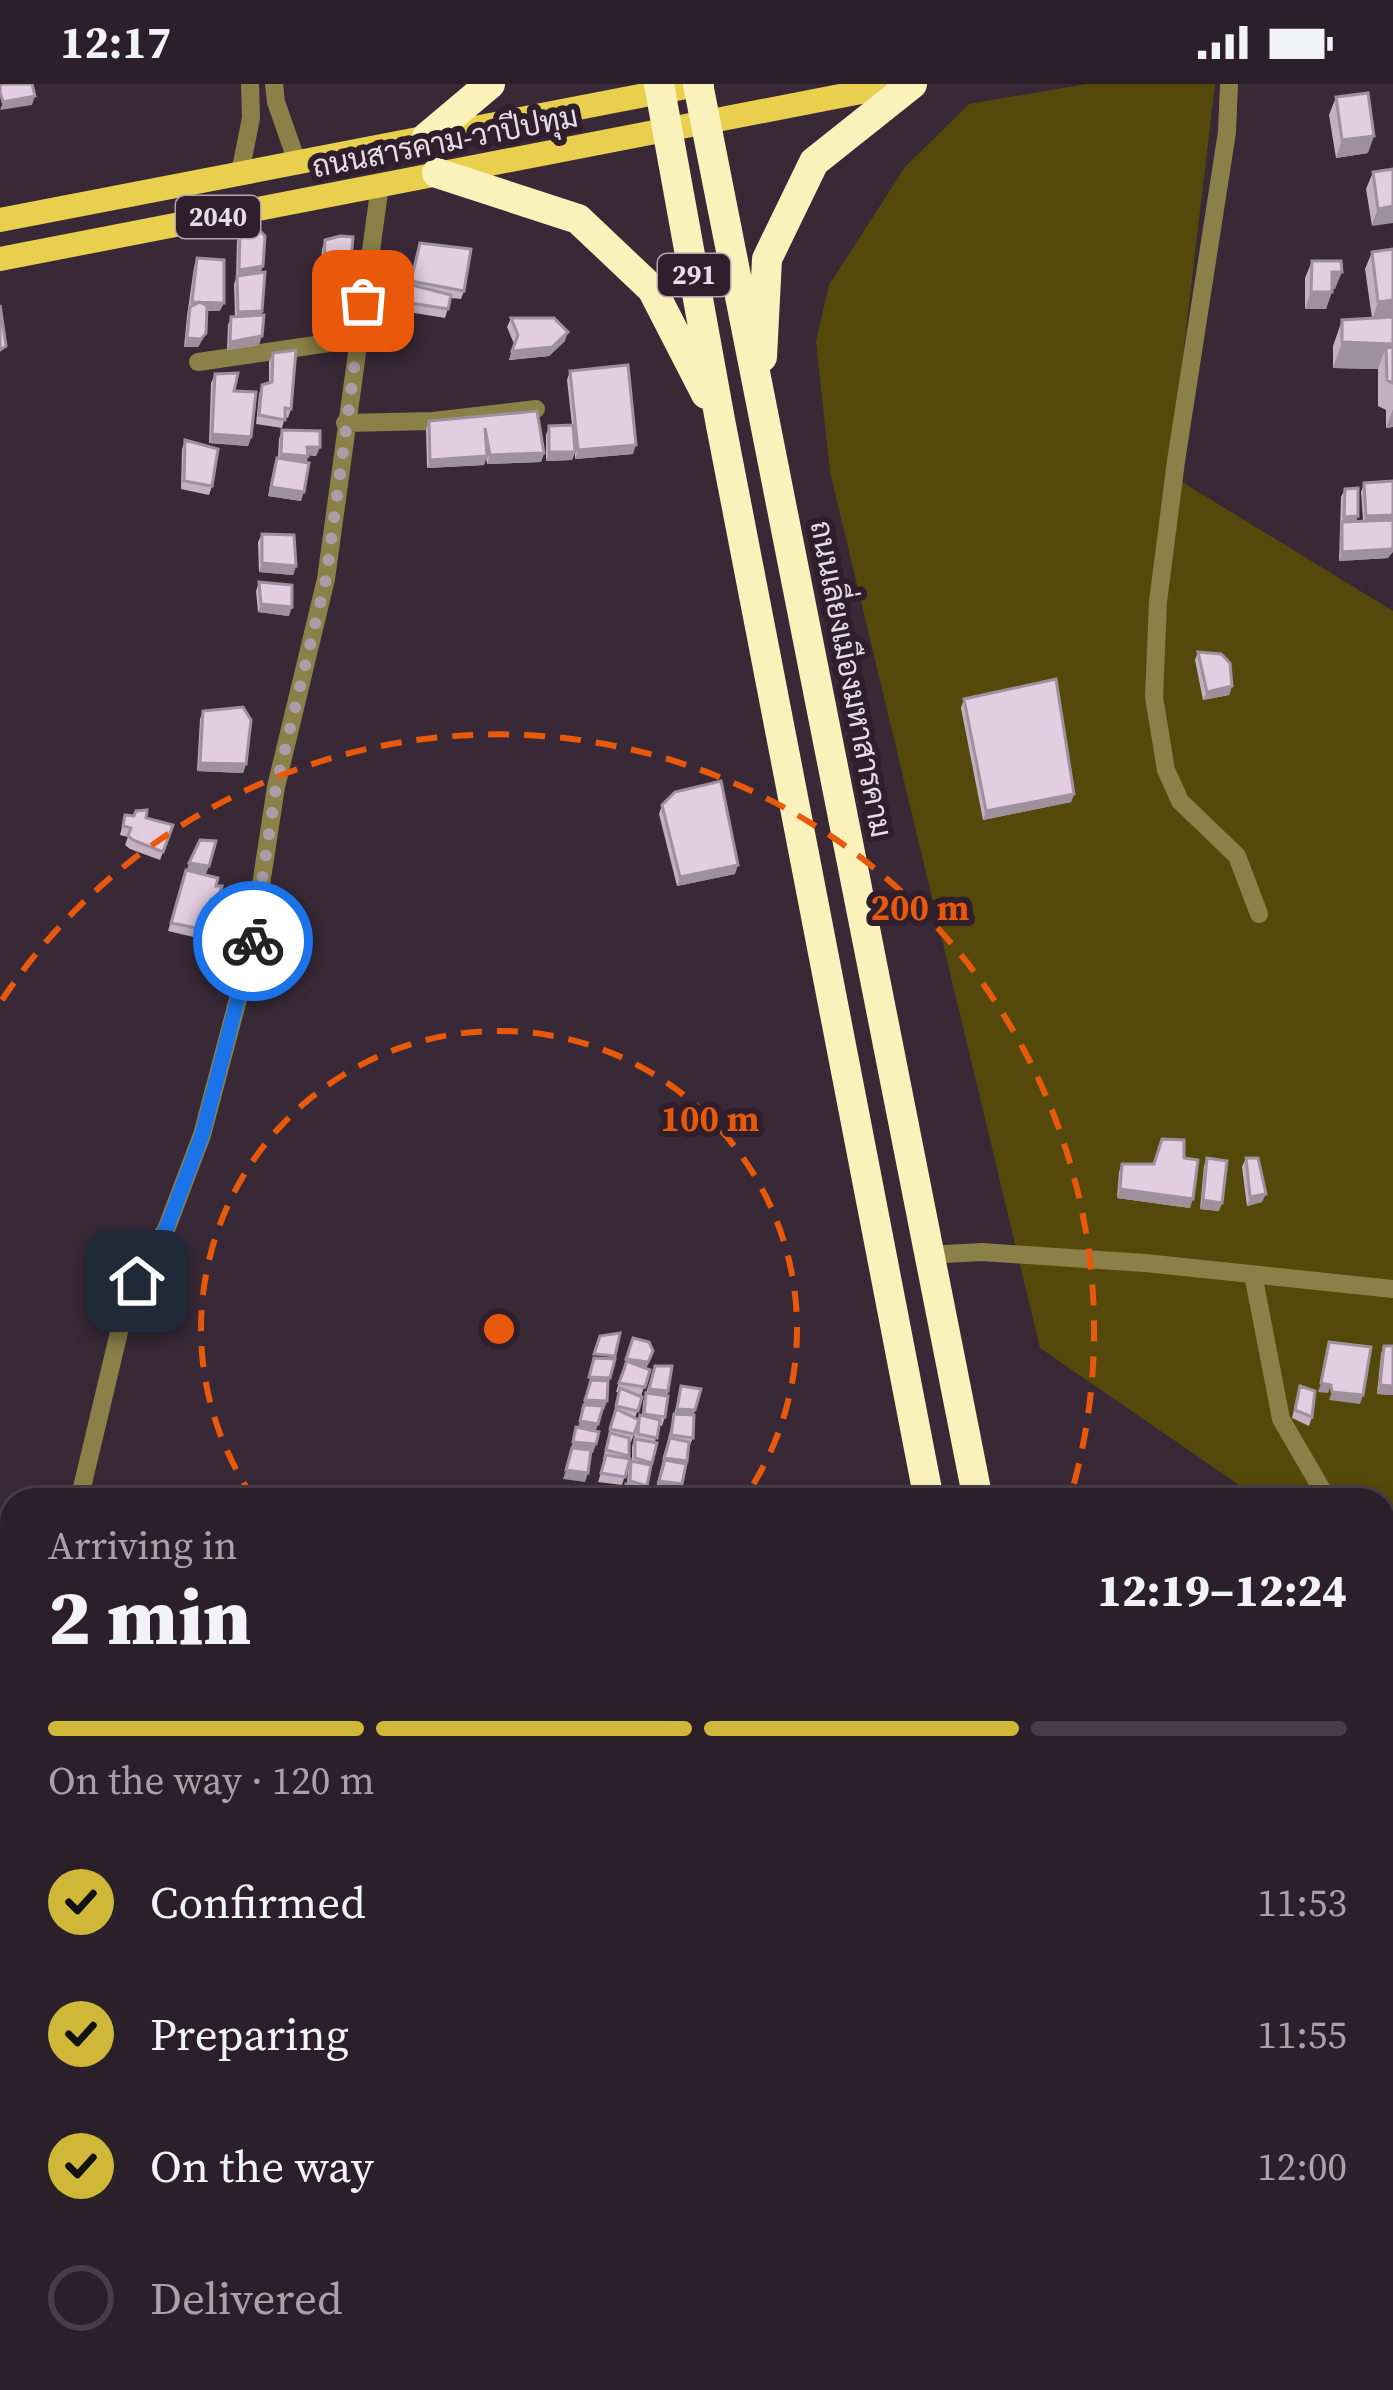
<!DOCTYPE html>
<meta charset="utf-8">
<style>
:root{--surface:#2b1f29;--page:#372c35;--text:#f1f3f6;--muted:#a6a2a8;--line:#473d46;--accent:#cfb837}
body{margin:0;font-family:"Source Serif 4",Sarabun,serif;background:var(--page);color:var(--text);height:100vh;display:flex;flex-direction:column;font-size:45px;white-space:nowrap}
*{box-sizing:border-box;margin:0}
p{font-size:39px;color:var(--muted)}
.icon{flex:none;width:66px;height:66px;fill:none;stroke:currentColor;stroke-width:2;stroke-linecap:round;stroke-linejoin:round}
.map{position:relative;flex:1;overflow:hidden}
.drawer{position:absolute;left:0px;top:1404px;width:1395px;height:903px;display:flex;flex-direction:column;background:var(--surface);border-radius:36px 36px 0 0;box-shadow:0 6px 18px #0003,0 0 0 3px var(--line)}
.drawer>*{flex:none}
.pin{position:absolute;display:grid;place-items:center;width:102px;height:102px;color:#fff;margin:-51px;border-radius:24px;box-shadow:0 6px 18px #0006}
.courier{position:absolute;display:grid;place-items:center;width:120px;height:120px;margin:-60px;border:9px solid #1a73e8;border-radius:50%;background:#fff;color:#222;box-shadow:0 3px 15px #0007}
.headline em{font-style:normal;font-weight:800}
.headline div{display:flex;flex-direction:column-reverse}
.headline{display:flex;align-items:center;justify-content:space-between;height:204px;padding:0 48px}
h1{font-size:78px;font-weight:800;line-height:90px}
.bar{display:grid;grid-template-columns:repeat(4,1fr);gap:18px 12px;align-content:center;height:144px;padding:0 48px}
.bar i{height:15px;border-radius:9px;background:var(--line)}
.bar .on{background:var(--accent)}
.bar p{grid-column:span 4}
ol{padding:0 48px;list-style:none}
li{display:flex;align-items:center;gap:36px;height:132px}
li p{margin-inline-start:auto}
li .icon{padding:12px;border-radius:50%;background:var(--accent);color:#111;stroke-width:4}
li:last-child{color:var(--muted)}
li i{width:66px;height:66px;border:6px solid var(--line);border-radius:50%}
.status{display:flex;justify-content:space-between;align-items:center;height:84px;padding:0 60px;background:var(--surface);direction:ltr}
.status svg{height:33px;fill:currentColor}
.map>svg:first-child{display:block}
.green{fill:#54490a}
.lines{fill:none;stroke-linecap:round;stroke-linejoin:round}
.minor{stroke:#8b8047;stroke-width:18}
.major{stroke:#e8d04e;stroke-width:24}
.highway{stroke:#fbf1bb;stroke-width:30}
.wall{fill:#c3b0c1}
.shaded-wall{fill:#9f909d}
.building{fill:#e3cde0;stroke:#9f909d;stroke-width:3}
.done{stroke:#aa9da8;stroke-width:12;stroke-dasharray:0 21.6}
.route{stroke:#1a73e8;stroke-width:15}
.ring{fill:none;stroke:#e8590c;stroke-width:6;stroke-dasharray:21 15}
.labels{text-anchor:middle;stroke-width:12;stroke-linejoin:round;paint-order:stroke}
.shield{fill:#2f1f2d;stroke:#b0a3ae;stroke-width:3}
.shield-label{font-size:27px;font-weight:bold;fill:#e7dce5}
.street-label{font-size:30px;fill:#e7dce5;stroke:#2f1f2d}
.centre{fill:#e8590c;stroke:#2f1f2d;stroke-width:6}
.ring-label{font-size:36px;text-anchor:middle;font-weight:bold;fill:#e8590c;stroke:#2f1f2d;stroke-width:12;stroke-linejoin:round;paint-order:stroke}
</style>
<div class="status"><b>12:17</b><svg viewBox="0 0 49 12"><path d="M0 12V9h3v3zM5 12V6h3v6zM10 12V3h3v9zM15 12V0h3v12zM26 1h20v11H26zM47 4h2v5h-2z"/></svg></div>
<div class="map">
<svg width="1393" height="2306" viewBox="0 0 1393 2306">
<rect width="100%" height="100%" fill="#392937"/>
<!-- green -->
<path class="green" d="M1086,0h129l-46,390 224,137v985l-10,-8v-88h-122l-221,-152 -210,-876 -14,-131 13,-56 76,-118 64,-63z
M1393,2103v203h-192l-1,-11h183v-189z"/>
<g class="lines">
<!-- minor -->
<path class="minor" d="M274,0l2,18 21,60
M1229,0l-2,48 -51,329 -18,141 -4,95 12,73 14,31 57,55 22,58
M240,89l11,-55 -1,-34
M198,278l159,-23
M345,339l88,-2 103,-12
M926,1171l56,-3 163,11 248,26
M1253,1190l28,145 47,81
M79,1416l41,-172 17,-47 30,-54 35,-92 49,-185 25,-163 50,-208 54,-394
M1383,1481l10,9
M1383,1667l10,-2
M0,1700l12,-27
M0,1717l12,5
M1383,1813l3,17
M0,2101l12,5
M478,2295l8,11
M598,2306l9,-11"/>
<!-- major -->
<path class="major" d="M0,136l702,-136
M0,175l902,-175"/>
<!-- highway -->
<path class="highway" d="M659,0l61,336 209,1080
M698,0l280,1416
M427,53l63,-53
M437,89l141,46 74,70 54,105
M762,273l5,-98 47,-97 98,-78
M1096,2295l2,11
M1156,2295l2,11"/>
</g>
<!-- wall -->
<path class="wall" d="M1336,13l32,56 -32,5 -7,-43z
M1393,85l-21,57 -6,-37 7,-17z
M240,148l20,41 2,38 -3,34 -32,5 1,-25 3,-8h4l-1,-33 2,-5 1,-38z
M325,156l25,32 -4,8 -26,-5 2,-26z
M420,159l44,48 -3,8 -10,-1 -6,20 -43,-7 3,-18z
M1372,168l21,65v110l-7,1v-18l-8,-4v-37l-45,-1v-22l9,-26 30,-2 -7,-49z
M197,174l23,53h-14v22l-8,14h-14l3,-31 7,-49z
M1312,177l23,28h-3l-6,20h-21v-31z
M511,234l54,23 -16,15 -40,4 5,-16 -7,-17z
M273,269l18,56 -3,9 -3,-1 -3,11 -26,-4 3,-30 3,-9 7,-2v-21z
M570,287l63,83 -58,5v-6l-3,7 -26,1v-26l3,-9 23,-1 -5,-45z
M215,290l19,17 17,46 -3,9 -39,-3 2,-60z
M429,337l115,32 -3,9 -54,2 -1,-6 -2,7 -57,3 -1,-38z
M282,346l38,17 -4,9 -8,-1 -7,46 -33,-5 6,-29 4,-9 1,-19z
M185,356l27,46 -3,9 -28,-6 1,-40z
M1364,399l24,75 -49,3 2,-64 4,-8 11,32h7l-2,-29z
M262,450l34,32 -3,9 -34,-3 -1,-30z
M259,498l30,34 -31,-4 -2,-21z
M1198,568l34,34 -3,9 -26,5 -8,-40z
M964,615l110,95 -3,8 -88,18 -22,-112z
M203,627l43,53 -3,9 -46,-2 3,-52z
M662,721l73,69 -58,12 -18,-72z
M125,731l48,10 -13,35 -30,-11 -5,-4 3,-8 -8,-2z
M206,790l10,12h6l-8,24 -6,-1 -1,26 -9,3 -30,-7 15,-52z
M1184,1074l6,50 -73,-10 2,-26 3,-8h32z
M1207,1074l12,53 -19,-2 4,-43z
M1246,1074l16,44 -15,4 -5,-39z
M633,1254l20,13 -7,18 4,1 -9,26 -4,-1 5,2 -7,21 4,2 3,-4 1,-14 12,-36 13,25 -3,26 -3,9 -3,-1 -4,17 2,1 -13,51h-2l-1,6h-19l1,-7 4,-9 1,-14 4,-9v-14l4,-18 -5,13h-2l-1,17h2l-8,26 -24,-3 7,-22 -2,-1 16,-67h-3z
M1384,1262h9v49l-16,-1 4,-40z
M681,1302l13,29 -1,23 -4,9 -7,37 -3,8 -26,8z
M1300,1302l12,31 -3,9 -17,-8z
M494,2295h32l-7,11h-14z"/>
<!-- shaded-wall -->
<path class="shaded-wall" d="M35,12l-3,9 -32,5 3,-8z
M1374,52l-6,17 -32,5 6,-18z
M1393,122v17l-21,3 6,-17z
M263,182l-3,9 -24,4 3,-9z
M1332,188h10l-7,17h-9z
M1311,208h21l-6,17h-21z
M1393,216v17l-21,3 6,-18z
M192,218l32,1 -4,8h-31z
M262,227l-3,8 -24,1 3,-8z
M568,248l-3,9 -16,15 -40,4 3,-9z
M206,249l-8,14h-14l3,-9z
M262,252l-3,9 -32,5 3,-8z
M1342,258l51,2v26l-7,-23 -8,22 -45,-1z
M1393,325v18l-7,1z
M212,350l39,3 -3,9 -39,-3z
M636,361l-3,9 -58,5 3,-9z
M307,363h13l-4,9 -12,-1z
M549,368h26l-3,8 -26,1z
M544,369l-3,9 -54,2 3,-9z
M281,370l27,2 -3,9 -27,-3z
M487,372l-3,9 -57,3 3,-8z
M271,403l33,5 -3,9 -33,-5z
M1393,431v9l-30,1 3,-9z
M1358,432l-3,9h-14l3,-8z
M1393,463v5l-5,6 -49,3 3,-9z
M262,479l34,3 -3,9 -34,-3z
M261,520l31,3 -3,9 -31,-4z
M1232,602l-3,9 -26,5 4,-8z
M200,679l46,1 -3,9 -46,-2z
M1074,710l-3,8 -88,18 3,-9z
M189,779l20,3 -3,8 -20,-2z
M738,781l-3,9 -58,12 3,-9z
M210,843l-3,8 -9,3 4,-9z
M1120,1105l73,10 -3,9 -73,-10z
M1266,1110l-4,8 -15,4 3,-9z
M1203,1116l19,3 -3,8 -19,-2z
M626,1275l22,3 -3,9 -22,-3z
M1321,1299l10,2 -3,8 -10,-1z
M1380,1301l13,1v9l-16,-1z
M649,1305l19,2 -3,8 -19,-2z
M1332,1308l31,3 -3,9 -31,-4z
M585,1316l22,1 -3,9 -23,-1z
M677,1325l18,1 -3,9 -18,-1z
M580,1337l18,3 -3,9 -18,-3z
M573,1358l23,2 -3,9 -23,-2z
M566,1386l22,3 -3,9 -22,-3z
M1393,2047v9l-10,1v-8z"/>
<!-- building -->
<path class="building" d="M0,0h32l3,12 -32,6 -3,-10z
M1368,9l6,43 -32,4 -6,-43z
M1393,85v37l-15,3 -5,-37z
M257,144l8,8 -2,30 -24,4 1,-38z
M340,152l13,1 -3,35 -26,-6 1,-26z
M420,159l51,6 -7,42 -53,-10z
M1393,165v51l-15,2 -6,-50z
M197,174l27,2v43l-32,-1z
M1312,177h29l1,11h-10v20h-21z
M265,188l-3,39 -24,1 -1,-36z
M408,200l43,11 -3,14 -43,-7z
M200,218l7,4 -1,27 -5,6 -14,-1 3,-31z
M0,221l6,41 -6,4z
M264,231l-2,21 -32,6 1,-25z
M1393,233v27l-51,-2v-22z
M511,234h43l14,14 -16,15 -40,4 6,-16z
M1386,263l7,1v35l-6,-3z
M296,266l-5,59 -6,-1v12l-26,-5 3,-30 10,-3 1,-29z
M628,281l8,80 -58,5 -8,-79z
M238,289l-4,18 22,1 -5,45 -39,-3 3,-60z
M537,327l7,42 -54,2 -5,-27 2,28 -57,4 -1,-39z
M573,341l2,27h-26v-26z
M282,346l38,1v16h-13l1,9 -27,-2z
M185,356l33,9 -6,37 -28,-5z
M277,374l32,5 -5,29 -33,-5z
M1393,397v34l-27,1 -2,-33z
M1358,404v28l-14,1 1,-28z
M1393,436v27l-2,2 -49,3v-30z
M262,450l32,1 2,31 -34,-3z
M259,498l33,3v22l-31,-3z
M1198,568l23,2 9,9 2,23 -25,6z
M1056,595l18,115 -88,17 -22,-112z
M243,623l8,13 -5,44 -46,-1 3,-52z
M721,697l17,84 -58,12 -18,-72 13,-13z
M147,726l-1,8 27,7 -10,27 -30,-12 -5,-4 3,-8 -8,-2 2,-11 9,1 2,-5z
M200,756l16,1 -7,25 -20,-3z
M186,786l32,8 -2,8h6l-5,15 -6,-1 -4,11 7,2 -4,14 -8,2 -31,-6z
M1162,1055l22,1v18l14,2 -5,39 -73,-10 2,-25h32z
M1207,1074l20,3 -5,42 -19,-3z
M1246,1074h12l8,36 -16,3z
M620,1249l-5,23 -21,-2 6,-18z
M633,1254l16,4 4,9 -5,11 -22,-3z
M1329,1258l42,5 -8,48 -31,-3 -1,-7 -10,-2z
M1384,1262h9v40l-13,-1z
M594,1274l21,1 -5,19 -21,-1z
M627,1277l23,9 -5,17 -26,-4z
M655,1282h17l-4,25 -19,-2z
M591,1296l17,1 -1,20 -22,-1z
M681,1302l20,3 -6,21 -18,-1z
M1300,1302l15,5 -3,26 -17,-7z
M620,1304l22,9 -4,14 -22,-5z
M646,1309l22,3 -3,21 -21,-3z
M584,1321l19,1 -5,18 -18,-3z
M616,1325l23,11 1,-5 20,5 -3,18 -19,-4 1,-14 -5,14 -24,-5z
M674,1330l20,1 -1,23 -22,-3z
M576,1343l23,5 -3,12 -23,-2z
M610,1349l19,5v18l-23,-6z
M670,1354l19,4 -2,19 -23,-3z
M635,1355l22,4 -5,20 -17,-5z
M572,1364l19,2 -3,23 -22,-3z
M606,1371l24,4 -5,18 -24,-4z
M665,1376l21,4 -4,20 -23,-3z
M631,1377l20,4 -4,21 -17,-5z
M659,1399l21,4 -2,13h-24z
M626,1400l17,4 -2,12h-16z
M576,1408l15,8h-20z
M1393,1969v78l-10,2v-78z
M330,2295l25,7 -2,4h-27z
M506,2295h18l-7,11z
M362,2298h12l-2,8h-13z"/>
<g class="lines">
<!-- done -->
<path class="done" d="M253,857l23,-154 50,-208 37,-278"/>
<!-- route -->
<path class="route" d="M137,1197l30,-54 35,-92 51,-194"/>
</g>
<!-- distance rings -->
<g class="ring">
<path d="M255 1416A298 298 0 1 1 743 1416"/>
<path d="M2 916A596 596 0 0 1 1070 1414"/>
</g>
<g class="labels">
<!-- shield labels -->
<g class="shield">
<rect x="176" y="112" width="84" height="42" rx="9"/>
<rect x="658" y="170" width="72" height="42" rx="9"/>
</g>
<g class="shield-label">
<text x="218" y="142">2040</text>
<text x="694" y="200">291</text>
</g>
<!-- street labels -->
<g class="street-label">
<text transform="translate(445 58) rotate(-11)" y="10">ถนนสารคาม-วาปีปทุม</text>
<text transform="translate(851 595) rotate(79)" y="10">ถนนเลี่ยงเมืองมหาสารคาม</text>
</g>
</g>
<circle cx="499" cy="1245" r="18" class="centre"/>
<g class="ring-label">
<text x="920" y="836">200 m</text>
<text x="710" y="1047">100 m</text>
</g>
</svg>
<div class="pin" style="left:363px;top:217px;background:#ea580c"><svg class="icon" aria-label="bag" viewBox="0 0 24 24"><path d="M5 8h14l-1 12H6zM9 8a3 3 0 0 1 6 0"/></svg></div>
<div class="pin" style="left:137px;top:1197px;background:#1f2937"><svg class="icon" aria-label="home" viewBox="0 0 24 24"><path d="M3 11l9-7 9 7M6 9v11h12V9"/></svg></div>
<div class="courier" style="left:253px;top:857px"><svg class="icon" aria-label="bike" viewBox="0 0 24 24"><circle cx="6" cy="16" r="4"/><circle cx="18" cy="16" r="4"/><path d="M6 16l4-8h5l3 8M10 8l3 8H6M13 5h3"/></svg></div>
<section class="drawer">
<div class="headline"><div><h1>2 min</h1><p>Arriving in</p></div><em>12:19–12:24</em></div>
<div class="bar"><i class="on"></i><i class="on"></i><i class="on"></i><i></i><p>On the way · 120 m</p></div>
<ol>
<li><svg class="icon" aria-label="check" viewBox="0 0 24 24"><path d="M5 12l5 5 9-10"/></svg>Confirmed<p>11:53</p></li>
<li><svg class="icon" aria-label="check" viewBox="0 0 24 24"><path d="M5 12l5 5 9-10"/></svg>Preparing<p>11:55</p></li>
<li><svg class="icon" aria-label="check" viewBox="0 0 24 24"><path d="M5 12l5 5 9-10"/></svg>On the way<p>12:00</p></li>
<li><i></i>Delivered</li>
</ol>
</section>
</div>
